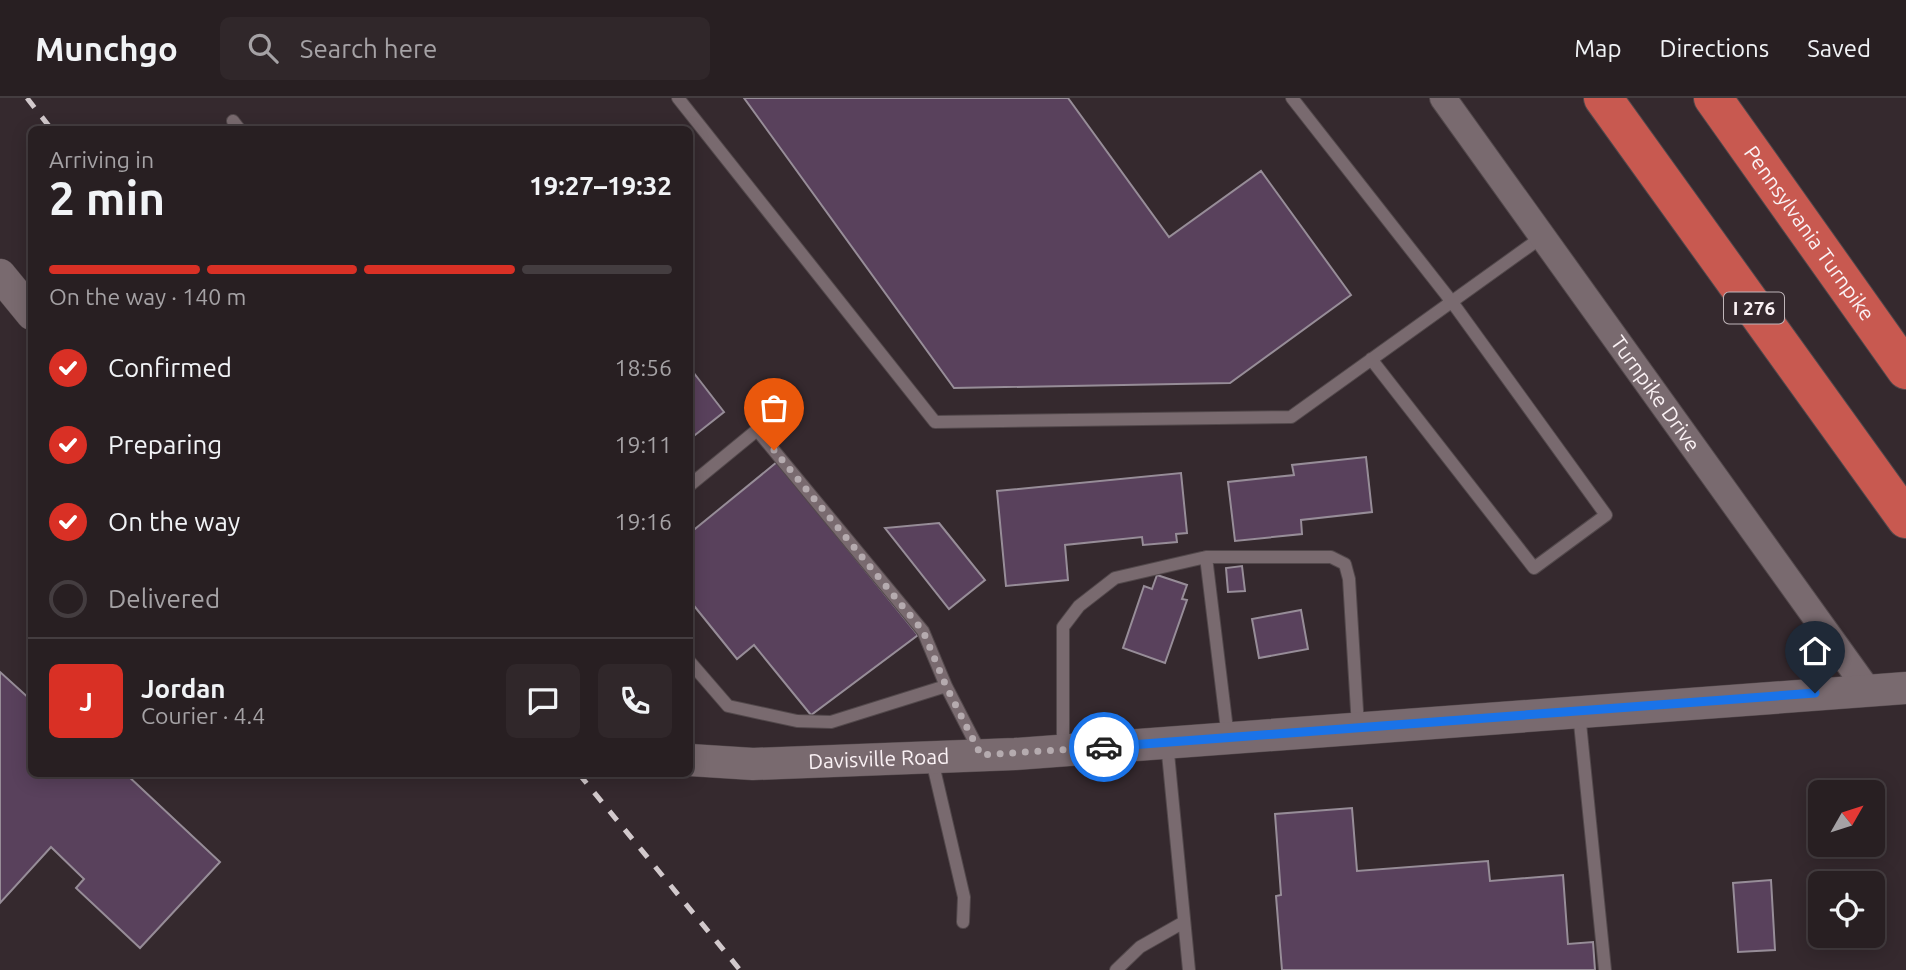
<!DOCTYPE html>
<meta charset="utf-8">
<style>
:root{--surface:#281f22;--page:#30272a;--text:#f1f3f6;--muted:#a5a2a5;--line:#443d40;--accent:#d93025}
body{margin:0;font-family:Ubuntu,sans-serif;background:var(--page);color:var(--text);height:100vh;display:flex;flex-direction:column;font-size:26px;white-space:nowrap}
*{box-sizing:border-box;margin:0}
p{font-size:23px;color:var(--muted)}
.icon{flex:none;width:38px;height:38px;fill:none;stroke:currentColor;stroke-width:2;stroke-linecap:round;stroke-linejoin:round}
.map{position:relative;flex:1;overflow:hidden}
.details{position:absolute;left:28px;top:28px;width:665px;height:651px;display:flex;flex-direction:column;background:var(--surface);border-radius:10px;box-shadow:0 4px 18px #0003,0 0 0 2px var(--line)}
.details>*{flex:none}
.needle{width:46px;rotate:51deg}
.controls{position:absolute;left:1808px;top:682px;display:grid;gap:14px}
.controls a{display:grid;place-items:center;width:77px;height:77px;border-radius:10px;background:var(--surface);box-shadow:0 4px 18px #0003,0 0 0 2px var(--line);font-size:35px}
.pin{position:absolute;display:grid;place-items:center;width:60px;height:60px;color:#fff;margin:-72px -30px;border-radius:50% 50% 50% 0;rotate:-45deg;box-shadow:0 0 7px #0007}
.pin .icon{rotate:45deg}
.courier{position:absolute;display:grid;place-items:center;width:70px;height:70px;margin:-35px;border:5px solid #1a73e8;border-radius:50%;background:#fff;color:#222;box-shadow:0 2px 9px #0007}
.summary em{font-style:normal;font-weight:700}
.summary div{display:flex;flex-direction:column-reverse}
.summary{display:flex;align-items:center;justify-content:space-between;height:119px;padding:0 21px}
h1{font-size:46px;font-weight:700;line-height:52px}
.bar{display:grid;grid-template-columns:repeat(4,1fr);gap:10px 7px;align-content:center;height:84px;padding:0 21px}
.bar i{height:9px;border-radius:5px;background:var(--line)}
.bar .selected{background:var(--accent)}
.bar p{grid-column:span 4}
.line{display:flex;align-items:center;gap:18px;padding:0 21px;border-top:2px solid var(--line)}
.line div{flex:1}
.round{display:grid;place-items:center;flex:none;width:74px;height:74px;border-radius:10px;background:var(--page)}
ol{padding:0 21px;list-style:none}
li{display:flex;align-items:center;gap:21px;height:77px}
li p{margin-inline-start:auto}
li .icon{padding:7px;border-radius:50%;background:var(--accent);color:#fff;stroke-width:4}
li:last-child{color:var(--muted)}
li i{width:38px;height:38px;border:4px solid var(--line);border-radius:50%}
header{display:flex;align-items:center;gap:42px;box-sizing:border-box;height:98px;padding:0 35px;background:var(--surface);border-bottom:2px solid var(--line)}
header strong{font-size:33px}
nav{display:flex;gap:38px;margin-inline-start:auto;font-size:24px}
.search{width:490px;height:63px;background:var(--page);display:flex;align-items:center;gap:18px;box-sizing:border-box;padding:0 24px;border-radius:10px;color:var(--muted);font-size:26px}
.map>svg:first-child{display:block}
.building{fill:#59415c;stroke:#978d98;stroke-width:2}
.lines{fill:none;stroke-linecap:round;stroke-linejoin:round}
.service-casing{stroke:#52484b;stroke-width:14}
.minor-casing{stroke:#52484b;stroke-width:28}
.tertiary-casing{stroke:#52484b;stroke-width:33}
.motorway-casing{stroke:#52484b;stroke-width:40}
.service{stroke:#796a6f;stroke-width:12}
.minor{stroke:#796a6f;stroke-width:26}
.tertiary{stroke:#796a6f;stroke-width:32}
.motorway{stroke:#c85950;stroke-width:38}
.rail{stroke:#d2c9cc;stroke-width:5;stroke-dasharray:12 12;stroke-linecap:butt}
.done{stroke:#b5abaf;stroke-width:7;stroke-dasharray:0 12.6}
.route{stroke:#1a73e8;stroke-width:9}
.labels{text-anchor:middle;stroke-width:5;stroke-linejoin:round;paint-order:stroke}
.shield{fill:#35292e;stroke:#bfb5b9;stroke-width:2}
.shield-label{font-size:19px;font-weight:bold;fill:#faf1f4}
.street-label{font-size:21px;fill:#faf1f4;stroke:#35292e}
</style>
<header>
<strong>Munchgo</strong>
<div class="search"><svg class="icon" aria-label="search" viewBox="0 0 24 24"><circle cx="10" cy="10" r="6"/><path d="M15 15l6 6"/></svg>Search here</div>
<nav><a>Map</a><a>Directions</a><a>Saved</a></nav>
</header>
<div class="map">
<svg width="1906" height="872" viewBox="0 0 1906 872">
<rect width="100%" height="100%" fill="#35292e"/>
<!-- building -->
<path class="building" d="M744,0h324l101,139 92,-66 90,124 -121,88 -276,5z
M690,270l34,44 -34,27z
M1366,359l6,55 -71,8 1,14 -67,7 -7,-59 66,-7 -2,-10z
M777,364l141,173 -107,80 -57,-70 -17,14 -42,-52 -5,4v-78z
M1181,375l6,60 -11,1 1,8 -34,3 -1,-8 -77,8 3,35 -62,6 -9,-95z
M939,425l46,57 -36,29 -64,-81z
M1242,468l3,25 -17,1 -2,-24z
M1157,477l30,10 -5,14 5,1 -22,63 -42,-15 21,-62 8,3z
M1301,512l7,39 -49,9 -7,-39z
M0,574l32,29v73h94l94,88 -80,86 -64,-60 8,-9 -33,-32 -51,56z
M1352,710l5,63 131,-10 2,20 73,-6 5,69 25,-2 2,28h-313l-6,-74 5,-1 -6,-81z
M1771,782l4,70 -37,2 -5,-69z"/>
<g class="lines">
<defs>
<path id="service" d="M678,0l257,324 356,-5 251,-180
M1292,0l160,204 154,213 -72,53 -163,-209
M233,23l7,9
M690,387l67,-55 166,201 23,55
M1206,459h125l14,7 4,15 9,148
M690,564l38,44 69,15 34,1 115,-36 35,68
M1579,615l26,257
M1167,645l22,227
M1063,652v-123l16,-21 36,-28 91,-21 22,181
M931,658l33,141 -1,25
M1116,872l24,-23 44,-25"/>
<g id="minor">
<path id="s1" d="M1443,0l424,591"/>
</g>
<g id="tertiary">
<path d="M0,177l32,39"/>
<path id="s2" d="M690,662l63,4 262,-10 891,-66"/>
</g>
<g id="motorway">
<path d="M1603,0l303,421"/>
<path id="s3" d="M1713,0l193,272"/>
</g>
</defs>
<!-- service casing -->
<use href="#service" class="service-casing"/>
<!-- minor casing -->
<use href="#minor" class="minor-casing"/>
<!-- tertiary casing -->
<use href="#tertiary" class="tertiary-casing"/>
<!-- motorway casing -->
<use href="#motorway" class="motorway-casing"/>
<!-- service -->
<use href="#service" class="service"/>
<!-- minor -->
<use href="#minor" class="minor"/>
<!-- tertiary -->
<use href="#tertiary" class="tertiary"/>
<!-- motorway -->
<use href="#motorway" class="motorway"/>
<!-- rail -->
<path class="rail" d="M27,0l25,32
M579,676l161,196"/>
</g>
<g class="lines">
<!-- done -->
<path class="done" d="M774,352l149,181 23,55 35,69 123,-8"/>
<!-- route -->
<path class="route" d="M1104,649l711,-54"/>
</g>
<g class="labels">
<!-- shield labels -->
<rect class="shield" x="1724" y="194.5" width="60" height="31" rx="5"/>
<g class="shield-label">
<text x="1754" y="217">I 276</text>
</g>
<!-- street labels -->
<g class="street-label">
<text dy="7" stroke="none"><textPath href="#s3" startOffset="166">Pennsylvania Turnpike</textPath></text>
<text dy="7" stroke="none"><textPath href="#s1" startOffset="364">Turnpike Drive</textPath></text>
<text dy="7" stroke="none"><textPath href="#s2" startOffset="189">Davisville Road</textPath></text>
</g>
</g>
</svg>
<div class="controls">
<a><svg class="needle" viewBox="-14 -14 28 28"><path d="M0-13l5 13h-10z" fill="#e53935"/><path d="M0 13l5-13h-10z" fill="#a5a2a5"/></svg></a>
<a><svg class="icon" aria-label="locate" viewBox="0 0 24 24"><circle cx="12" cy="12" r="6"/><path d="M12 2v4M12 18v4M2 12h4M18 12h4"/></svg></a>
</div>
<div class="pin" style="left:774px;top:352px;background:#ea580c"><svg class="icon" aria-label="bag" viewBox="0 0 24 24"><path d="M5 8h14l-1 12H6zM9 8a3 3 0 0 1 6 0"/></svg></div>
<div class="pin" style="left:1815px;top:595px;background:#1f2937"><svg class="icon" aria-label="home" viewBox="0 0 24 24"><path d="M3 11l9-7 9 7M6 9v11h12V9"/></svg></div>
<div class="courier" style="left:1104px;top:649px"><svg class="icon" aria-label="car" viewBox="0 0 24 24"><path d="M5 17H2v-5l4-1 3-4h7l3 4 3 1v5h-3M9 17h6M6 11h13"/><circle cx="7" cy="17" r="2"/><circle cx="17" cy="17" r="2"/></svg></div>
<section class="details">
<div class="summary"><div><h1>2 min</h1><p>Arriving in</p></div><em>19:27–19:32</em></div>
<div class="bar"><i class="selected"></i><i class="selected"></i><i class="selected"></i><i></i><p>On the way · 140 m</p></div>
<ol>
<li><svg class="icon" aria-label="check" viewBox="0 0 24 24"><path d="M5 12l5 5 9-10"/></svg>Confirmed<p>18:56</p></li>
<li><svg class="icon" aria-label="check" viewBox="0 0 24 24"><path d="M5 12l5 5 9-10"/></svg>Preparing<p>19:11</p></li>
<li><svg class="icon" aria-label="check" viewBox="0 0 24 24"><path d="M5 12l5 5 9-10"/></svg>On the way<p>19:16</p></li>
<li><i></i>Delivered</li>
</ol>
<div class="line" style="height:126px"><b class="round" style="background:var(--accent);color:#fff">J</b><div><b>Jordan</b><p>Courier · 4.4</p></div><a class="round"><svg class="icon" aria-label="chat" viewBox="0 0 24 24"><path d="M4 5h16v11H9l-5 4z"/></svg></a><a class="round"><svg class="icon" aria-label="phone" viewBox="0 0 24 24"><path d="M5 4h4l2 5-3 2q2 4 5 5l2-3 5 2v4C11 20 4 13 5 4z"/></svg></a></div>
</section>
</div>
